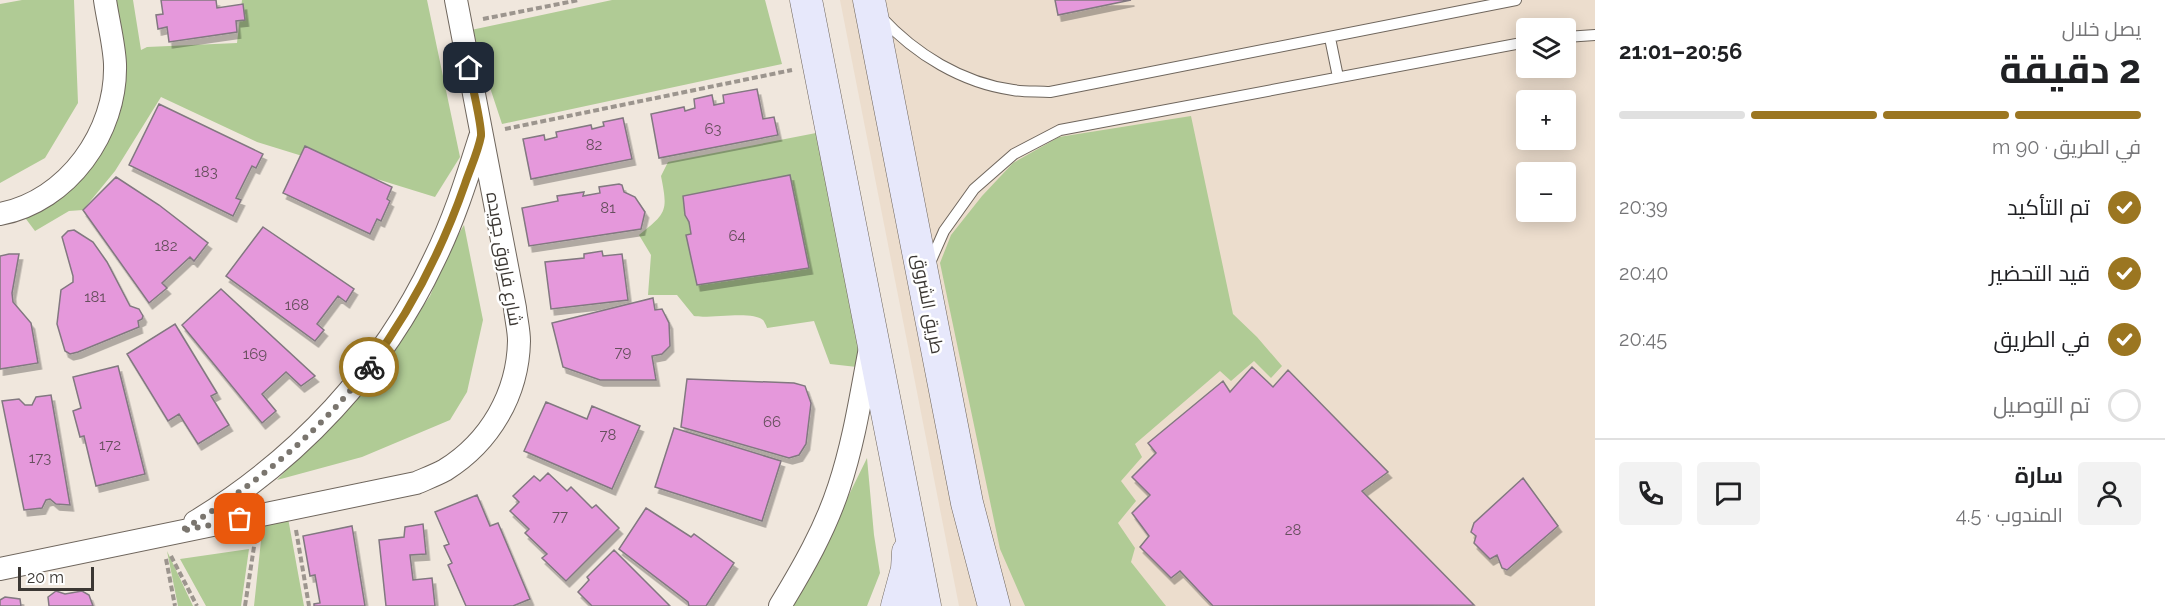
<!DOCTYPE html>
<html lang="ar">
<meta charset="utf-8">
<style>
:root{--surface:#fff;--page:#f2f2f2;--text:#202124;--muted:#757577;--line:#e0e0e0;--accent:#9b7621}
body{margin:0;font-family:Raleway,Cairo,sans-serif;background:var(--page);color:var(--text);direction:rtl;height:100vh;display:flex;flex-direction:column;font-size:22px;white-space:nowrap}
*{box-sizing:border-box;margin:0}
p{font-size:20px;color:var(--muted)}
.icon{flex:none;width:33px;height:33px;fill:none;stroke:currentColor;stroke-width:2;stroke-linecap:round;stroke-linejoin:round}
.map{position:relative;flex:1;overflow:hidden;direction:ltr}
.side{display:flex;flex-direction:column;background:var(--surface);width:570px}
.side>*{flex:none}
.controls{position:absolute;left:1516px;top:18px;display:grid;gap:12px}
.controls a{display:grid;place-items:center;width:60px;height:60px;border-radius:6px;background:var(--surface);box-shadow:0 3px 15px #0003;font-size:30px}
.scale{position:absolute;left:18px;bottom:15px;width:76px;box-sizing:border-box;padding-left:6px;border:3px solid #3b3733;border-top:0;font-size:16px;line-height:21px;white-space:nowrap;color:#3b3733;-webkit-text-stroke:4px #fff;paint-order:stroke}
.pin{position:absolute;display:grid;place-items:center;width:51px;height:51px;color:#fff;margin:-26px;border-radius:12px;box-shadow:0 3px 9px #0006}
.courier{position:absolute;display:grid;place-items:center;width:60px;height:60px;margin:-30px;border:4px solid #9b7621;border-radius:50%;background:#fff;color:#222;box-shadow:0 2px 8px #0007}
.overview em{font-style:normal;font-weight:700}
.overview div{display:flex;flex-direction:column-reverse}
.overview{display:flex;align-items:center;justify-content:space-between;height:102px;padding:0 24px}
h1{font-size:39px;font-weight:700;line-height:45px}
.bar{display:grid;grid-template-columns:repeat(4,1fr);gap:9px 6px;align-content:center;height:72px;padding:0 24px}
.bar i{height:8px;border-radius:4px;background:var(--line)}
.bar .selected{background:var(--accent)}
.bar p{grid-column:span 4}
.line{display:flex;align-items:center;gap:15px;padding:0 24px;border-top:2px solid var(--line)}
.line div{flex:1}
.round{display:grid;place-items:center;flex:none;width:63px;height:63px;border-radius:6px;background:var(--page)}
ol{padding:0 24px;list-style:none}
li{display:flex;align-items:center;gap:18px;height:66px}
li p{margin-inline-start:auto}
li .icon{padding:6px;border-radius:50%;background:var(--accent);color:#fff;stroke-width:4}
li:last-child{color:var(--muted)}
li i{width:33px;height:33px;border:3px solid var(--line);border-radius:50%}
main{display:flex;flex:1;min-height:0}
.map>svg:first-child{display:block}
.built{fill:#ecddcd;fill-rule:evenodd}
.green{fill:#b0cb95}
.building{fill:#e598db;stroke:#827880;stroke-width:1.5;filter:url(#shadow)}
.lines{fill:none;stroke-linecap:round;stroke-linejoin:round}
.lane-casing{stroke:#6f665d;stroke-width:12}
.street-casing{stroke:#6f665d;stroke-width:24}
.secondary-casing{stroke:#6f665d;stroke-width:33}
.path{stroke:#9c958e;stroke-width:4;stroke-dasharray:6 3;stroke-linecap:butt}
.lane{stroke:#fff;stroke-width:10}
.street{stroke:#fff;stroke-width:22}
.secondary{stroke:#e7e8fb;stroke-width:32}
.done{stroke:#7a756e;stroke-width:6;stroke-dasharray:0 10.8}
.route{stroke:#9b7621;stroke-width:8}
.labels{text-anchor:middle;stroke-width:5;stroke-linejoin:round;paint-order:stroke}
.number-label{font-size:15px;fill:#664f5d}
.street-label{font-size:18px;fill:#3b3733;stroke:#fff}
</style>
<main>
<section class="side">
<div class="overview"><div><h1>2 دقيقة</h1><p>يصل خلال</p></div><em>20:56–21:01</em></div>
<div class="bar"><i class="selected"></i><i class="selected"></i><i class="selected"></i><i></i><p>في الطريق · 90 m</p></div>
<ol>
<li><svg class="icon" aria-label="check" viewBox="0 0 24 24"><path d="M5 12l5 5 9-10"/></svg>تم التأكيد<p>20:39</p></li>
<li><svg class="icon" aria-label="check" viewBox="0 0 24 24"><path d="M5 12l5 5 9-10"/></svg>قيد التحضير<p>20:40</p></li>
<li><svg class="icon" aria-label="check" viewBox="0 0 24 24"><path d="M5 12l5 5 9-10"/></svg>في الطريق<p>20:45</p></li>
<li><i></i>تم التوصيل</li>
</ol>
<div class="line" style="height:108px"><a class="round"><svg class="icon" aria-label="person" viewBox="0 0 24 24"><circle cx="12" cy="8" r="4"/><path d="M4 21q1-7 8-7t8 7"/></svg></a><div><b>سارة</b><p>المندوب · 4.5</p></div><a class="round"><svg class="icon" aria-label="chat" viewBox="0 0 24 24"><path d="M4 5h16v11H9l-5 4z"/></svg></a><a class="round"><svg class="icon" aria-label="phone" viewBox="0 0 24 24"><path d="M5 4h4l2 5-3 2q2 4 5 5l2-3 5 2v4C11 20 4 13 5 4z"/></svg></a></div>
</section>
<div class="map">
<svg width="1595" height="606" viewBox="0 0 1595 606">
<defs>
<filter id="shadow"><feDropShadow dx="3.5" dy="6" stdDeviation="0" flood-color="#0004"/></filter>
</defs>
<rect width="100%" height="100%" fill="#f0e7dd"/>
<!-- built -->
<path class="built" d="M840,0h755v606h-636zM1527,28h39v40h-39zM1527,100h39v40h-39zM1527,172h39v40h-39z"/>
<!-- green -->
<path class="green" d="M22,0h52l4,103 -33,55 -45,25v-179z
M114,0h19l8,50 6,-3 90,-4 5,-43h185l33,157 -25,40 -178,-55 -96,-45 -46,74 -32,39 -14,1 -34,20 -12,-16 74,-61 23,-41 4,-55z
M612,0h153l17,64 -280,60 -31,-94z
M1191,116l42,198 24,23 25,29 -11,12 -17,-17 -23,20 -11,-10 -85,73 7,13 -21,24 15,20 -18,22 17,25 -4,14 35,44h-141l-25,-57 -60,-286 11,-28 31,-39 31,-33 46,-26z
M816,133l45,198 -4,36 -27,-3 -16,-43 -47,7c0,-1 -3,-7 -4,-8 -11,-10 -54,-1 -69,-4l-17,-21h-29l3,-40 -12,-20c28,-22 29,-24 22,-59l7,-14z
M464,225l19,95 -16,72 -17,28 -88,37 -85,23 91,-96 62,-88 19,-46z
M867,458l7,77 6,38 -13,33h-77l27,-46z
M288,518l16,88h-50l9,-84z
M249,549l-8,57h-35l-26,-47z
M167,551l26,55h-15z"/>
<!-- building -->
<path class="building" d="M161,0h55l1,8 26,-4 2,16 -9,1 1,11 -68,10 -2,-15 -9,2 -2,-14 7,-1z
M1055,0h76l-73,15z
M757,89l6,30 11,-2 4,18 -119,23 -8,-44 33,-7 1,4 10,-3 -1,-9 18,-4 2,10 10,-2 -1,-8z
M159,104l104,50 -7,14 -4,-2 -16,32 5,2 -8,16 -104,-51z
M623,118l9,41 -101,20 -8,-40 21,-4 1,5 12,-3 -1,-5 35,-7 1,4 12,-3 -1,-4z
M305,146l87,41 -5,12 3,2 -9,20 -4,-2 -7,15 -87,-41z
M790,175l19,93 -112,17 -11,-50 5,-1 -2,-12 -4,-7 -2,-19z
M116,177l43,28 49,38 -14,18 -4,-4 -28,26 5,5 -18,15 -66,-93z
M619,184l3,1 2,7 11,5 10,15 -4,17 -112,17 -7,-38 36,-7 -1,-5 27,-4 -1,4 17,-3 -1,-6z
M263,227l91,62 -8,13 -8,-6 -21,28 7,6 -9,11 -89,-65z
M74,230l19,12 14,20 23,44 9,3 4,7 -1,3 -4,2 1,6 -61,25 -8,2 -5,-3 -8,-27 4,-34 12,-8v-6l-11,-39 6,-6z
M602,251l1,5 19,-2 6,46 -77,9 -6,-47 39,-4v-4z
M9,254h10l-7,39 1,9 18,21 7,40 -38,6v-113z
M221,289l94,87 -14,10 -15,-14 -24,22 14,17 -14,12 -80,-98z
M653,298l2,12 7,-1 7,14 1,23 -8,8 -10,2 4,24h-56l-37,-13 -11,-44z
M175,324l42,69 -6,3 18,29 -31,19 -19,-30 -11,7 -41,-67z
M118,366l27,108 -49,12 -12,-50 -4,1 -7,-26 8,-3 -8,-31z
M1252,367l21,20 15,-17 100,102 -26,19 112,114 -261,1 -33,-35 -9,7 -31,-31 9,-11 -17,-23 18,-18 -18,-18 24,-24 -8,-10 75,-62 7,11z
M687,379l107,4 11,3 6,17 -5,41 -7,11 -10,3 -108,-31z
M51,395l19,110 -14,-1 -6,-5 -4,1 -4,8 -18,2 -22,-109 17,-2 6,6h7l4,-8z
M546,402l41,17 5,-13 48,20 -28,63 -88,-38z
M674,428l107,33 -19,60 -107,-34z
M548,473l19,18 4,-4 21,21 4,-3 23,23 -53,53 -24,-23 5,-4 -22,-21 4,-4 -19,-18 9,-9 -6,-6 21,-20 6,5z
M1523,478l35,48 -51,44 -5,-2 -5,-13 -7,4 -16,-16 2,-7 -5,-4 3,-9z
M477,495l13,31 8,-3 32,76 -17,7h-47l-18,-41 4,-2 -8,-17 5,-2 -14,-32z
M646,508l45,29 3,-3 40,29 -28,43h-17l-1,-4 -69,-53z
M423,524l3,30 -16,1 3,25 19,-2 3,28h-49l-7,-66 25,-3 1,-10z
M352,526l13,80h-51v-2l6,-1 -5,-28 -5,1 -7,-40z
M614,550l56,56h-78l-14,-14 11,-12 -2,-3z
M56,591l9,3 17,-3 7,4 4,11h-44l-1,-9z
M5,597l15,2 1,7h-21v-6z"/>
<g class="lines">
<defs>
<path id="lane" d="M881,17c34,37 81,66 132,73 12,2 25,1 37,2l466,-92
M1566,37l29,-2
M1330,38l8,39
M929,265l15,-34 30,-42 40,-35 46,-24 467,-88"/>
<path id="street" d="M0,214c68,-13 117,-82 115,-150 -1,-21 -7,-43 -10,-64
M195,522c103,-63 187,-152 239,-262 20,-40 33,-82 46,-123
M0,569l416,-86c9,-4 20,-8 29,-13 45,-28 73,-76 74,-129 0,-11 -3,-22 -4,-33l-59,-308
M780,606c23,-38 45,-76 59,-119 15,-45 22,-92 31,-139"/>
<path id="secondary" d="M806,0l119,606
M869,0l98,503 27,103
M897,606l10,-37 1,-17"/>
</defs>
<!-- lane casing -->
<use href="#lane" class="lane-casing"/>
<!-- street casing -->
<use href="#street" class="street-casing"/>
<!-- secondary casing -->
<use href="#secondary" class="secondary-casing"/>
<!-- path -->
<path class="path" d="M483,19l96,-19
M505,129l287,-59
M296,530l13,76
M171,556l26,50
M166,559l9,47
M245,606l10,-66"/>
<!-- lane -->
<use href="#lane" class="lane"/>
<!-- street -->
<use href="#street" class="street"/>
<!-- secondary -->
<use href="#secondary" class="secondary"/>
</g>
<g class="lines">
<!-- done -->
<path class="done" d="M240,519l-59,12c72,-45 137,-96 188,-164"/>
<!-- route -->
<path class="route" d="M369,367c42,-56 73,-117 96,-183 5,-15 13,-32 16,-48 1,-12 -10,-54 -12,-68"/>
</g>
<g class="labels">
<!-- number labels -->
<g class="number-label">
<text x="713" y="134">63</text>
<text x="594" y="150">82</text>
<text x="206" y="177">183</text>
<text x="608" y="213">81</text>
<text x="737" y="241">64</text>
<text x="166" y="251">182</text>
<text x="95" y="302">181</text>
<text x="297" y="310">168</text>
<text x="623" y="357">79</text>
<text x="255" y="359">169</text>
<text x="772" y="427">66</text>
<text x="608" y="440">78</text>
<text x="110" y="450">172</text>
<text x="40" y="463">173</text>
<text x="560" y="521">77</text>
<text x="1293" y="535">28</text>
</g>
<!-- street labels -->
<g class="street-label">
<text transform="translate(504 259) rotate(80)" y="6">شارع فاروق جويده</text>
<text transform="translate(928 304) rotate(79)" y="6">طريق الشروق</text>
</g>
</g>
</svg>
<div class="controls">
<a><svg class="icon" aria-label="layers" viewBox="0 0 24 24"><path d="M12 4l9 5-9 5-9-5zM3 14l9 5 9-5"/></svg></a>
<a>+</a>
<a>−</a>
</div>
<div class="scale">20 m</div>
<div class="pin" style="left:240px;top:519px;background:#ea580c"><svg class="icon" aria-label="bag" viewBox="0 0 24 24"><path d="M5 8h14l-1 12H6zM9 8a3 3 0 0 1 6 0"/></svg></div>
<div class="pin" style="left:469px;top:68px;background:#1f2937"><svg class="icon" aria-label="home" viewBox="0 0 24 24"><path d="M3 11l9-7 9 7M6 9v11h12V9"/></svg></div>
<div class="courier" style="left:369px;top:367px"><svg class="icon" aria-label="bike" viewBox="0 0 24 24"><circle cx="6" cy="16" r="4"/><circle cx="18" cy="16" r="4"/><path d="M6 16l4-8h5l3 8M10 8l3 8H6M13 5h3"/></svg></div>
</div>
</main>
